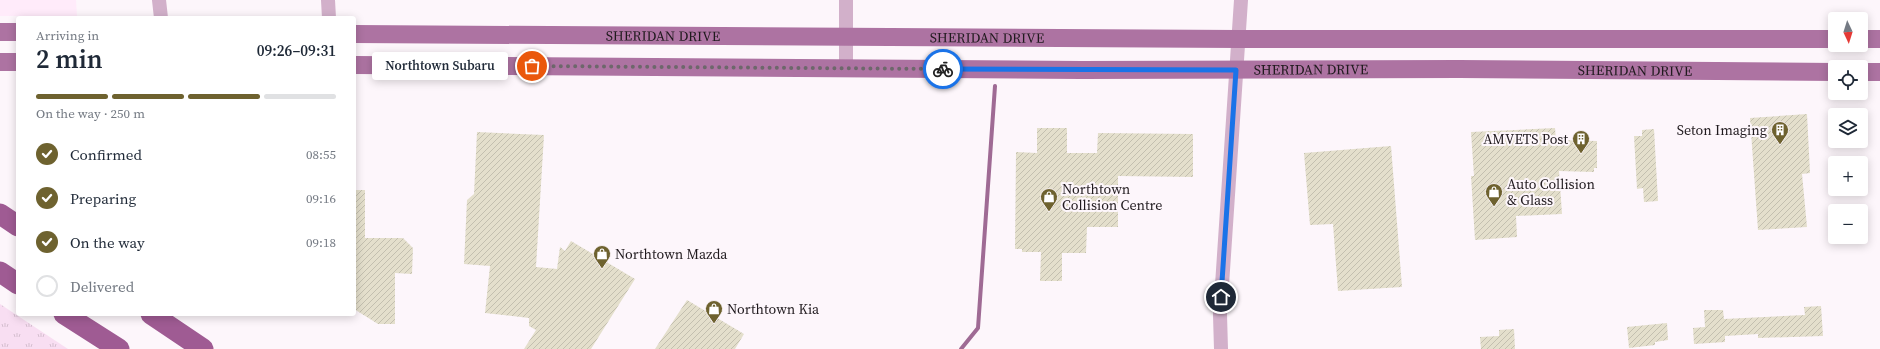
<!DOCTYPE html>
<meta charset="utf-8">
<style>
:root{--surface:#fff;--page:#f2f2f3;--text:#1f2937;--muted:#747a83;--line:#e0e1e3;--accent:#6e622f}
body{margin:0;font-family:"Source Serif 4",serif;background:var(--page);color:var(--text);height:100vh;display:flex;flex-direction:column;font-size:15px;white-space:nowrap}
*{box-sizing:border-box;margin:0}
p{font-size:13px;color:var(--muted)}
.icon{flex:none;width:22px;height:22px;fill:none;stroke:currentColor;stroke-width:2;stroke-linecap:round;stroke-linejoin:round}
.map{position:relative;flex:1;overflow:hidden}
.sheet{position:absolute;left:16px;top:16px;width:340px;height:300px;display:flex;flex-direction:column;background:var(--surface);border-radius:4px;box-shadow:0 2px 10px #0003}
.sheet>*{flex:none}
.needle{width:26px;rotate:176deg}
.buttons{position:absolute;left:1828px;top:12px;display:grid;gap:8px}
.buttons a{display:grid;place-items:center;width:40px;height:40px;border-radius:4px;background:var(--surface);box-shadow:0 2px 10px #0003;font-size:20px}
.pin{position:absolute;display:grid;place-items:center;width:34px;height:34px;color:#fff;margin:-17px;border:2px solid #fff;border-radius:50%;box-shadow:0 1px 4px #0007}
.courier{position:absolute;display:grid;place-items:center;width:40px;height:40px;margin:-20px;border:3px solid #1a73e8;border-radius:50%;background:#fff;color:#222;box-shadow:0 1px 5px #0007}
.bubble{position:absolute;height:28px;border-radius:4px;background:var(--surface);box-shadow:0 2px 10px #0003;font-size:13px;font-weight:600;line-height:28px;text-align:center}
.headline em{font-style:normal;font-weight:600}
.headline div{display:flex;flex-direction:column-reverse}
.headline{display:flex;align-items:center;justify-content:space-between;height:68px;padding:0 20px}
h1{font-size:26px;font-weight:600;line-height:30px}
.bar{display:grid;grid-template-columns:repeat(4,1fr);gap:6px 4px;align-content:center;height:48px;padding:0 20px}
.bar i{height:5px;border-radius:3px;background:var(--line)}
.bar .active{background:var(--accent)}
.bar p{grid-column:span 4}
ol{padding:0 20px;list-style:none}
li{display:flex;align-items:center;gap:12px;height:44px}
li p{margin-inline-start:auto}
li .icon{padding:4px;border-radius:50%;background:var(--accent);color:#fff;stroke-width:4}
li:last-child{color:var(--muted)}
li i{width:22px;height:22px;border:2px solid var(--line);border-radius:50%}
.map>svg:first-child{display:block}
.built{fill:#ffebfa}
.grass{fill:url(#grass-tufts)}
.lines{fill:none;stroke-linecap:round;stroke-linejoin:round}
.stream{stroke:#9f6a94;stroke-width:4}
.building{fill:url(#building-hatch)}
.minor{stroke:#d2b0ca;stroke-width:14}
.major{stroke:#ad73a2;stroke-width:18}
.highway{stroke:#9f5b93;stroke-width:21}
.done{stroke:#6d676b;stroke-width:4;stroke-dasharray:0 7.2}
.route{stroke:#1a73e8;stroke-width:5}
.labels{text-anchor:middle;stroke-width:4;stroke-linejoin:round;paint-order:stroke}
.street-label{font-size:14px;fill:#201a1e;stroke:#fdf6fb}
.poi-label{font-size:14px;fill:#201a1e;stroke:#fdf6fb;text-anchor:start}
</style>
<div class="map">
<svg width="1880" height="349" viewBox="0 0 1880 349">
<defs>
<pattern id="grass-tufts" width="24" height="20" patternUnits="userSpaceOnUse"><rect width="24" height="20" fill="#f8def2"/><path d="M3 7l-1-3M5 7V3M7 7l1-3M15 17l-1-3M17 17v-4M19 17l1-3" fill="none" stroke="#d4becf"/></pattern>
<pattern id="building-hatch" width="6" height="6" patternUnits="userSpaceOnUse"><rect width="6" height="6" fill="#e4dfcc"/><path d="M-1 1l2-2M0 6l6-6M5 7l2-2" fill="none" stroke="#c3bfaf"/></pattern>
</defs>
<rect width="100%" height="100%" fill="#fdf6fb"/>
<!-- built -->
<path class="built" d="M0,0h76l1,16h-77z"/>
<!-- grass -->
<path class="grass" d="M0,304l68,45h-68z"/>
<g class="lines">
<!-- stream -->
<path class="stream" d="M961,349l17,-21 17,-242"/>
</g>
<!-- building -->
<path class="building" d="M1807,114l3,59 -8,1 5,53 -49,3 -8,-112z
M1037,128h30v25h30l1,-20 95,1v43l-75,-1v51h-31l-1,26h-24v28h-22l1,-29h-19v-3h-7l1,-97 21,1z
M1555,128l1,12 41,1v27h-3v4l-35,-1 3,43 -46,2 1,21 -42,3 -4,-64h3l-3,-44z
M1654,129l4,72 -14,1 -1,-14 -6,1 -3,-53h8v-6z
M477,132l67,3 -8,132 21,2 3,-22 5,4 6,-10 64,38 -44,70h-67l12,-19 -7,-4v-8l-44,-5 5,-47 -26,-2 3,-64 7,-6z
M1391,146l11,141 -64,4 -5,-67 -23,1 -6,-72z
M354,190h11v48h38l10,10 -1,26 -17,-1v51h-17l-24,-15z
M687,300l57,34 -9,15h-80z
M1821,306l2,30 -65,2v-4l-33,2v6l-31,2 -1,-16 12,-1 -1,-17h19l1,9 81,-4 -1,-8z
M1667,323l1,17 -13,2v3l-26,3 -2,-21z
M1514,329l1,20h-34l-1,-12 19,-1v-6z"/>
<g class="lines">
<!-- minor -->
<path class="minor" d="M159,0l2,18
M328,0l1,18
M846,68v-68
M1221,349l-1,-34 21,-315"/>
<!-- major -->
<g class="major">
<path d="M0,32h18"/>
<path id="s1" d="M354,34l884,5h597"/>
<path d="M1861,39h19"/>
<path d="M0,62h18"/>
<path id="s2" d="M354,65l727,5 378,-1 376,3"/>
<path d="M1861,72h19"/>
</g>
<!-- highway -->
<path class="highway" d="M0,214l18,12
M0,272l18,12
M64,314l55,35
M151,314l52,35"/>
</g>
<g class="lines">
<!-- done -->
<path class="done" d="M532,66l411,3"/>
<!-- route -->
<path class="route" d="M943,69l293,1 -15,227"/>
</g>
<!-- icons -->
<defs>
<symbol id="building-pin" viewBox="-11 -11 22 30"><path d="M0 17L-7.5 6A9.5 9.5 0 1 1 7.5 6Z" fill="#6e622f" stroke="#fdf6fb"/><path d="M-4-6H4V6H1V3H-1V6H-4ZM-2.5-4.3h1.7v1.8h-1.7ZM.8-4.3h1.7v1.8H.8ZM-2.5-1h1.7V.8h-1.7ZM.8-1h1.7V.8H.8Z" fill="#fff"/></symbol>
<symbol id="shop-pin" viewBox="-11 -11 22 30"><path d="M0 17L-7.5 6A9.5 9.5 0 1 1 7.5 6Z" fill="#6e622f" stroke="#fdf6fb"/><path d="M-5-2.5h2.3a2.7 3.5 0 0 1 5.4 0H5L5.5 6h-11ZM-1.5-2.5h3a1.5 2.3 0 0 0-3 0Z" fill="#fff"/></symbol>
</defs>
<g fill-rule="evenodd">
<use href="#building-pin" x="1770" y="120" width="20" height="27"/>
<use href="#building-pin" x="1571" y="129" width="20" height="27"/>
<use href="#shop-pin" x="1484" y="182" width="20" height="27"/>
<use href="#shop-pin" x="1039" y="187" width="20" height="27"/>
<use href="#shop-pin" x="592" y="244" width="20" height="27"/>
<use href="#shop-pin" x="704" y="299" width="20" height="27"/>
</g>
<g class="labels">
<!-- street labels -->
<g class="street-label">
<text dy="5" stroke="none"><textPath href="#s1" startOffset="309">SHERIDAN DRIVE</textPath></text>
<text dy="5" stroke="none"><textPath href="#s1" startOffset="633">SHERIDAN DRIVE</textPath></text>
<text dy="5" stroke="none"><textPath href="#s2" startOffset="957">SHERIDAN DRIVE</textPath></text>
<text dy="5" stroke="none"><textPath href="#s2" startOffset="1281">SHERIDAN DRIVE</textPath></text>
</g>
<!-- poi labels -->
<g class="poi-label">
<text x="1767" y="135" text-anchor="end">Seton Imaging</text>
<text x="1568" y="144" text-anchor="end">AMVETS Post</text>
<text x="1507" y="189">Auto Collision<tspan x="1507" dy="16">&amp; Glass</tspan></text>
<text x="1062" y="194">Northtown<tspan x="1062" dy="16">Collision Centre</tspan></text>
<text x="615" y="259">Northtown Mazda</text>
<text x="727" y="314">Northtown Kia</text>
</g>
</g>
</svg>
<div class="buttons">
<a><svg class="needle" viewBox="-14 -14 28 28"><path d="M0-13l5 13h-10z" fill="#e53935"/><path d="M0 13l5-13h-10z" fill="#747a83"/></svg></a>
<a><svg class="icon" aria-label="locate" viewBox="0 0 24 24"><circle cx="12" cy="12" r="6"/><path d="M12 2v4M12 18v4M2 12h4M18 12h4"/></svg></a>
<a><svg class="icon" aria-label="layers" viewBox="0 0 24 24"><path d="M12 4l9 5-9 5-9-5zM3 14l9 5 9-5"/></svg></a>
<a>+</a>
<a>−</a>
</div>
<div class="pin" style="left:532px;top:66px;background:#ea580c"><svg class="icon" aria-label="bag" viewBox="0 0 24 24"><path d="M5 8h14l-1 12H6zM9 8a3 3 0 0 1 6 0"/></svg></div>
<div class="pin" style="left:1221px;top:297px;background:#1f2937"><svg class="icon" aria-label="home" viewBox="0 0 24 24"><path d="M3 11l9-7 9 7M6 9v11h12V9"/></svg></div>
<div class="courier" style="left:943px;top:69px"><svg class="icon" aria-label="bike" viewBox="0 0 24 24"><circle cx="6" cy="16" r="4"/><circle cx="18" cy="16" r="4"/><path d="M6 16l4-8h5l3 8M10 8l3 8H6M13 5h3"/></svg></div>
<div class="bubble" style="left:372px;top:52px;width:136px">Northtown Subaru</div>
<section class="sheet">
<div class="headline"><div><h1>2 min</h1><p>Arriving in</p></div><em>09:26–09:31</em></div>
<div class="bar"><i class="active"></i><i class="active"></i><i class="active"></i><i></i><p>On the way · 250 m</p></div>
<ol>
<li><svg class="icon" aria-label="check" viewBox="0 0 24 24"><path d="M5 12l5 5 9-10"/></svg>Confirmed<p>08:55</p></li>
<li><svg class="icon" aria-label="check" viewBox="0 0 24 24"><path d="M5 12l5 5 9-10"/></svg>Preparing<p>09:16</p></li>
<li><svg class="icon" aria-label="check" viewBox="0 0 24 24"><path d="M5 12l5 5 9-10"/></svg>On the way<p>09:18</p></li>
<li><i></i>Delivered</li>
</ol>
</section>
</div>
